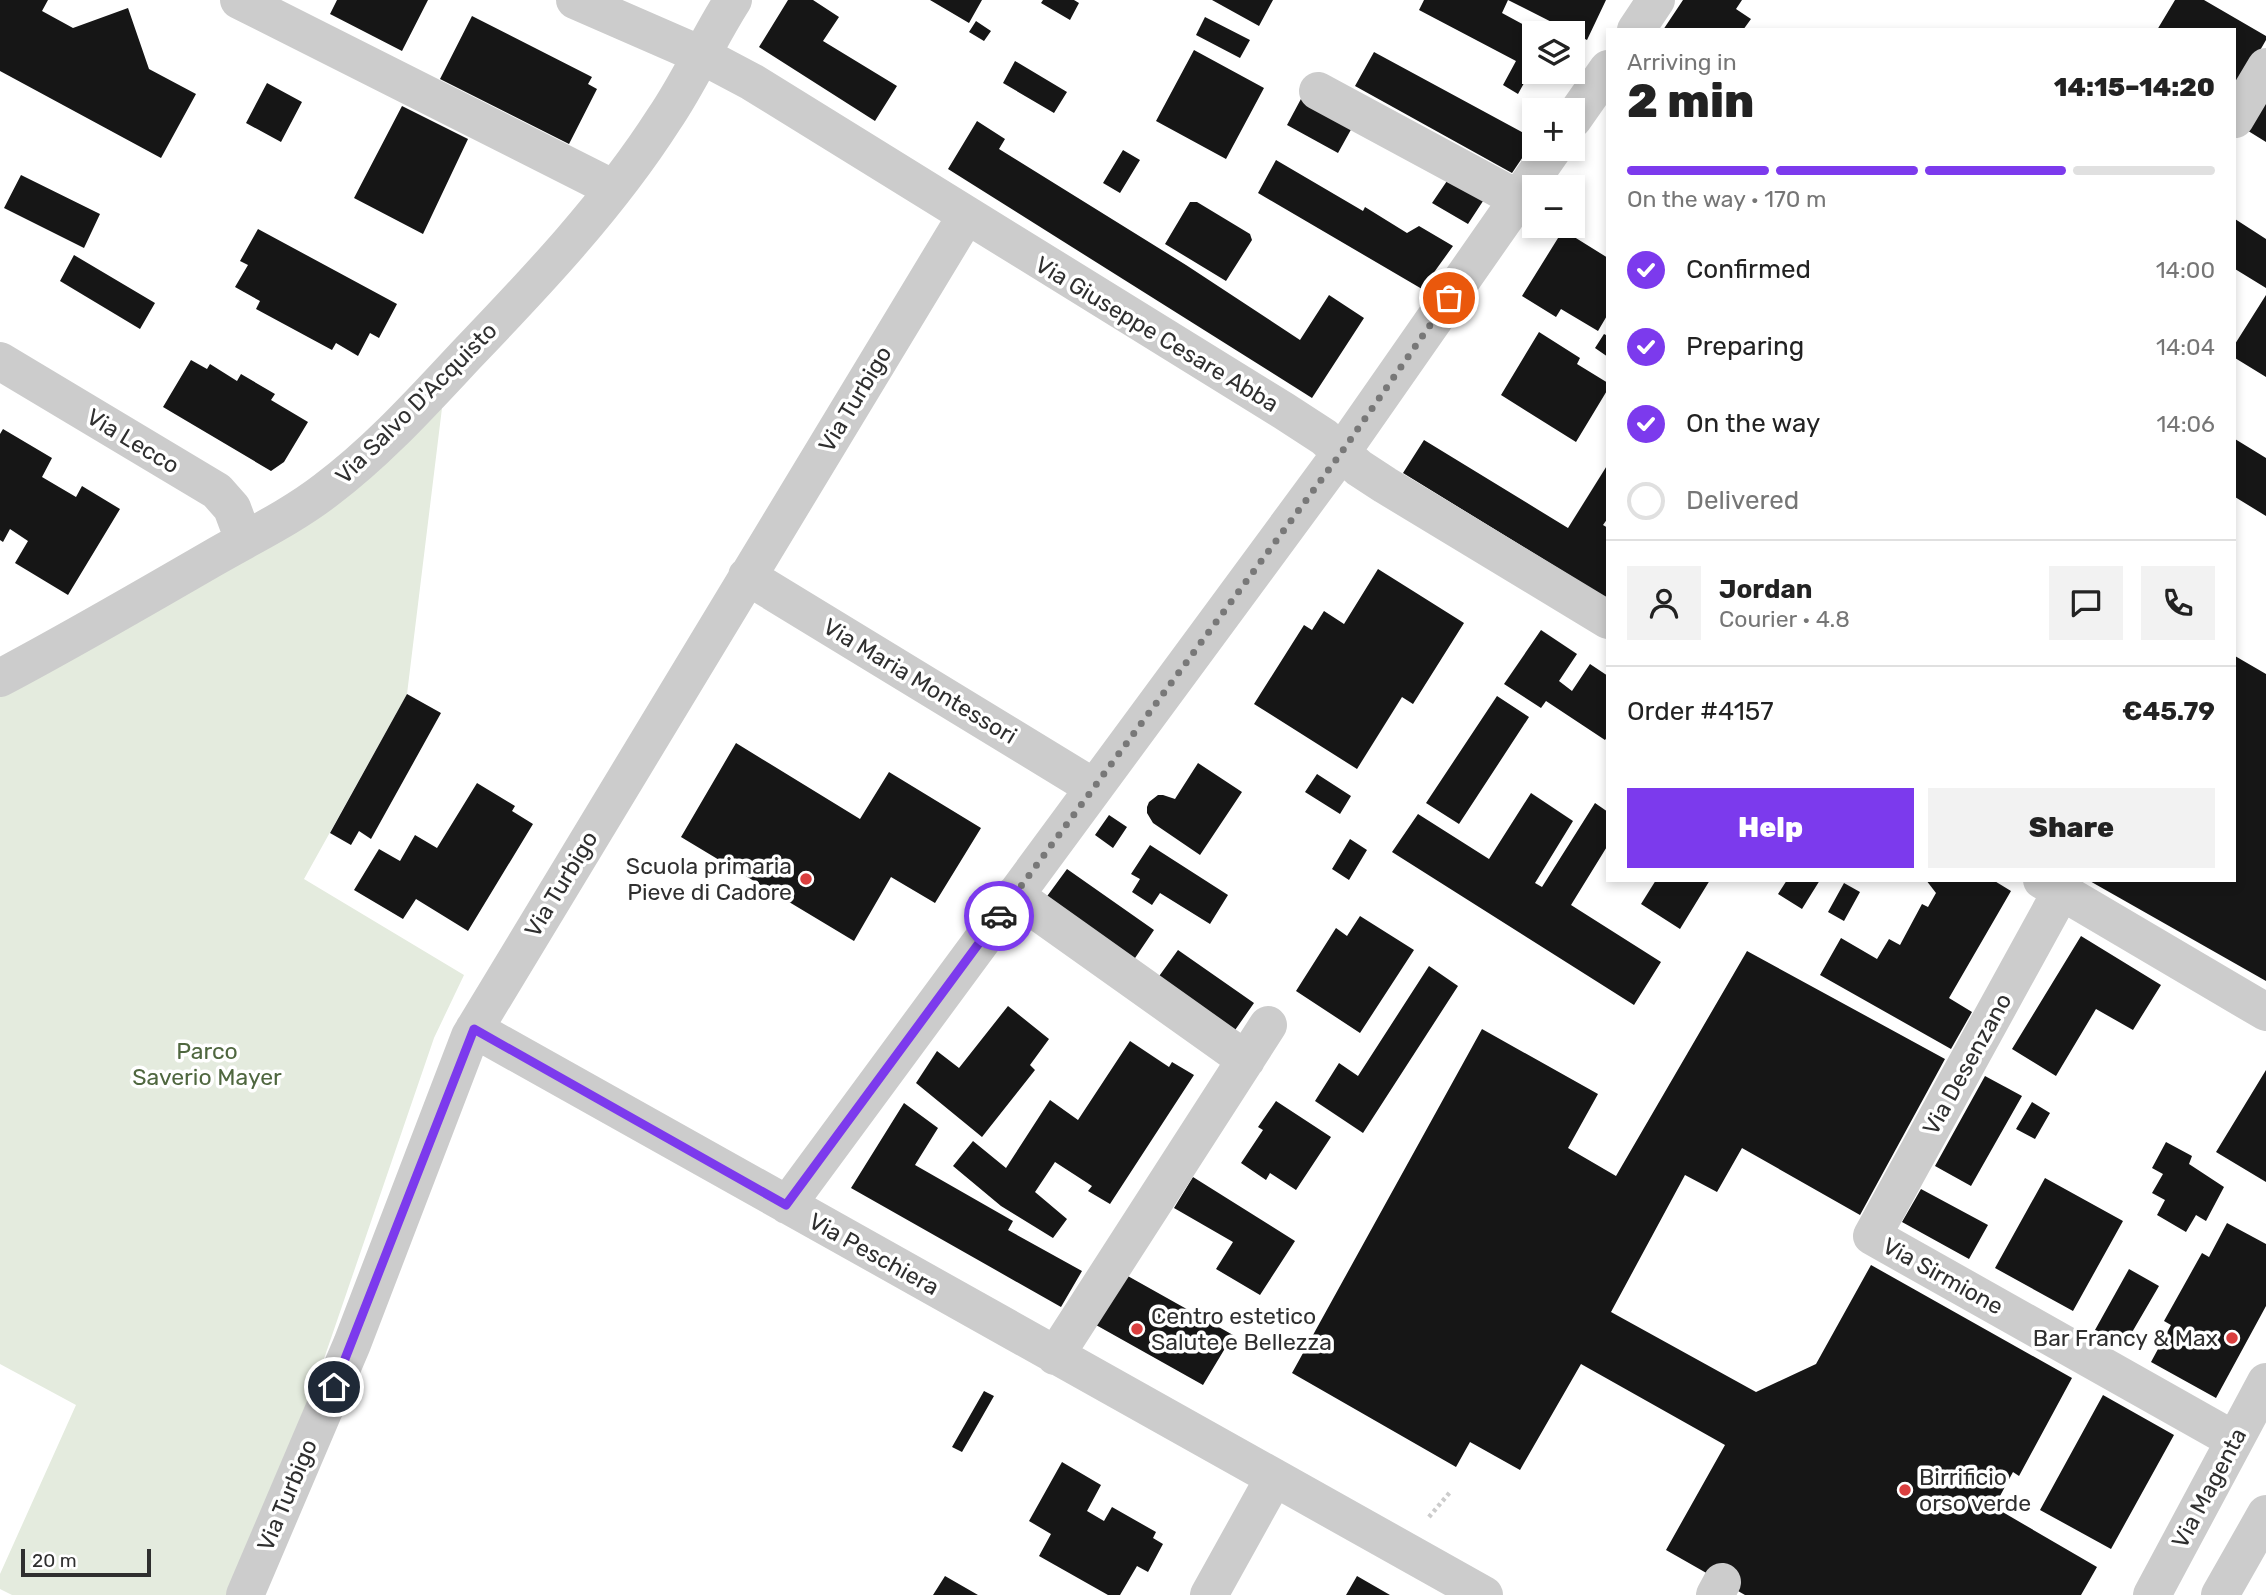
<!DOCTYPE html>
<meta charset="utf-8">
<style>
:root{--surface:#fff;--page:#f2f2f2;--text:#222;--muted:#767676;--line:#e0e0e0;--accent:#7c3aed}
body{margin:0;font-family:Rubik,sans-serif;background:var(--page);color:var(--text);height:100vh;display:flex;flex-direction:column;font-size:26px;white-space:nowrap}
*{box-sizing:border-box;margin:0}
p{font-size:23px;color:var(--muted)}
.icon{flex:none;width:38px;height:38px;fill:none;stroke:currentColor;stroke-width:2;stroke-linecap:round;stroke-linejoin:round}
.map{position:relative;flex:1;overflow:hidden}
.details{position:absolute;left:1606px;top:28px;width:630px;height:854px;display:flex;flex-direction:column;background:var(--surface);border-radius:0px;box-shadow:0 4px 10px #0003}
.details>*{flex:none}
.controls{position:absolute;left:1522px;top:21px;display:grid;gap:14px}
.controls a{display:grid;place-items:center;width:63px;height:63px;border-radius:0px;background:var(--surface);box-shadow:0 4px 10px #0003;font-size:35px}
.scale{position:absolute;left:21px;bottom:18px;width:130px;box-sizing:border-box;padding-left:7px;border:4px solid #2f2f2f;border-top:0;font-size:19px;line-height:24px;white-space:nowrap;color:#2f2f2f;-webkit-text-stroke:5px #fff;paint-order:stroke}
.pin{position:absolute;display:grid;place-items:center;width:60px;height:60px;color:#fff;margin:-30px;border:4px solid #fff;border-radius:50%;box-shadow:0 2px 7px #0007}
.courier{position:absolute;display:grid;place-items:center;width:70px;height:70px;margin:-35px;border:5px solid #7c3aed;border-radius:50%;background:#fff;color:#222;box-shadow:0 2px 9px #0007}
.head em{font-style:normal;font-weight:800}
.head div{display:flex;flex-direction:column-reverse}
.head{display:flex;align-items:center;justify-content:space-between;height:119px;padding:0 21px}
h1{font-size:46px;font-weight:800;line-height:52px}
.bar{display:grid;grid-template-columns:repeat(4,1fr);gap:10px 7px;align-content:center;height:84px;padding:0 21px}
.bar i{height:9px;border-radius:5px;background:var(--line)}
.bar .on{background:var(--accent)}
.bar p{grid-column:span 4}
.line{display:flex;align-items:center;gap:18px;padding:0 21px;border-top:2px solid var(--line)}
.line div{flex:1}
.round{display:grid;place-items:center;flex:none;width:74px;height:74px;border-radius:0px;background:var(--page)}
ol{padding:0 21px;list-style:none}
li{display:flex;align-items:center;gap:21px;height:77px}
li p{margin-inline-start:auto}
li .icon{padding:7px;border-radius:50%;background:var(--accent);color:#fff;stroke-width:4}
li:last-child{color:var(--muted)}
li i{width:38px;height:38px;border:4px solid var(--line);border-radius:50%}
.primary-button{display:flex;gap:14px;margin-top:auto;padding:14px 21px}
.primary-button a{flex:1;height:80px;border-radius:0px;background:var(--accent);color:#fff;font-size:28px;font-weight:800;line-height:80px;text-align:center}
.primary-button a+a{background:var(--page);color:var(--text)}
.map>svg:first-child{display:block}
.green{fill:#e4ebde}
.building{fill:#161616}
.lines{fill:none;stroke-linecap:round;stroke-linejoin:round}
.path{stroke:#ccc;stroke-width:4.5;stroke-dasharray:3.5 3.5;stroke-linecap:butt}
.minor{stroke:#ccc;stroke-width:38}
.done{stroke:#787878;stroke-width:7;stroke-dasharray:0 12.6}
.route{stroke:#7c3aed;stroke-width:9}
.poi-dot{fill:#d93e3e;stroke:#fff;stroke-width:2.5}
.labels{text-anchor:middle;stroke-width:7;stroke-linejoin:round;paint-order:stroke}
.street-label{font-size:23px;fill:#2f2f2f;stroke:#fff}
.poi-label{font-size:23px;fill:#2f2f2f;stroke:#fff;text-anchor:end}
.park-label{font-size:23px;fill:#4f673f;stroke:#fff}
</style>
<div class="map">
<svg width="2266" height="1595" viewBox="0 0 2266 1595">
<rect width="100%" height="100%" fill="#fff"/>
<!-- green -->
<path class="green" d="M442,408l-35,286 -103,185 160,96 -30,63 -153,446 -51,111h-218l-12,-6v-15l76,-169 -76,-41v-670z"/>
<!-- building -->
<path class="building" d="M0,0h48l-6,11 31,17 55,-20 21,61 47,25 -35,64 -161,-87z
M337,0h91l-26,51 -72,-37z
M788,0h25l26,17 -16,24 74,45 -22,35 -116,-74z
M930,0h52l-13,23z
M1043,0h31l5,3 -9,17 -29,-17z
M1212,0h61l-14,26z
M1424,0h182l-19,40 -79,-40 -6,13 37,20h-4v30l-17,31 -15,-9 13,-24 -97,-51z
M1683,0h59l-6,9 15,10 -8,11h-80z
M2175,0h29l62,36v4l-26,45 -5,-3v-52h-78z
M472,16l120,61 -4,7 9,5 -28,55 -129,-65z
M1205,17l45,23 -10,18 -44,-23z
M976,21l15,10 -7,10 -15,-9z
M1194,50l70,38 -38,71 -70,-38z
M1374,52l161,87 -23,34 -157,-87z
M1015,61l52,31 -13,21 -51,-30z
M267,83l35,19 -21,40 -35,-19z
M2266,96v46l-21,-13z
M1302,97l51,29 -15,27 -51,-28z
M402,106l66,33 -45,95 -69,-36z
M977,121l28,18 -6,10 187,116 114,75 29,-45 35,23 -52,80 -364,-229z
M1123,150l17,10 -20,33 -17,-10z
M1276,160l87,51 2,-4 42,26 12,-7 34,20 -31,43 -164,-96z
M21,175l79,39 -16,34 -80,-40z
M1449,178l36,20 -17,26 -36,-21z
M1190,202h7l53,32 2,6 -26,41 -61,-37z
M2235,219l31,20v49l-31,-19z
M258,229l139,75 -18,34 -9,-5 -12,23 -22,-13 -4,7 -76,-41 4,-8 -25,-14 13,-22 -8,-4z
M1563,230l45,28v56l-10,17 -37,-22 -5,8 -34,-21z
M74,255l81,48 -15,26 -80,-48z
M2266,295v82l-31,-19v-14z
M1539,332l41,26 -3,6 31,19v6l-32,53 -75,-47z
M1604,334l4,2v21l-13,-9z
M191,360l16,9 3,-5 27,17 4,-7 34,20 -4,6 37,22 -24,40 -13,9 -108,-64z
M3,429l49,29 -10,19 34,20 6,-11 38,23 -52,86 -53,-32 13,-22 -18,-12 -7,13 -3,-2v-106z
M2235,439l31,19v58l-31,-19z
M1424,440l144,88 40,-64v54l-5,7 5,3v71l-205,-126z
M1378,569l86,54 -51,81 -11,-7 -45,72 -103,-65 50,-79 8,5 12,-19 20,13z
M1541,630l36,24 -18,27 13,10 18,-27 18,12v60l-3,4 -59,-39 -5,7 -37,-24z
M2235,656l31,18v307l-178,-101h147z
M407,694l34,19 -70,126 -12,-8 -8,14 -21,-12z
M1497,696l32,21 -70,107 -33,-21z
M736,743l124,76 29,-47 92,56 -46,75 -44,-26 -37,64 -173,-104z
M1198,763l44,29 -42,63 -47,-32 -6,-10v-6l2,-5 9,-7h5l12,4z
M1317,774l34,22 -11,18 -35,-22z
M477,783l38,23 -3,5 21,13 -65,107 -52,-32 -13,20 -49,-29 25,-41 21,12 15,-26 22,13z
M1531,793l42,28 -38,62 7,4 53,-84 13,9v33l-37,60 90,57 -27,43 -242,-153 26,-38 71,45z
M1109,815l18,12 -14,21 -18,-13z
M1350,839l17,11 -18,30 -17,-11z
M1150,845l78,50 -18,29 -50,-31 -8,12 -20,-13 8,-13 -9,-5z
M1067,869l87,61 -21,31 -88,-62z
M1656,880h54l-30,49 -39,-25z
M1787,880h33l-18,29 -24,-15z
M1926,880h67l18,11 -62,107 23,14 -21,37 -131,-74 21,-37 36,21 12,-20 11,6 22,-41 6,3 8,-14z
M1844,883l16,9 -16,29 -16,-9z
M1360,916l54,34 -54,83 -64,-42 40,-63 11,8z
M2081,936l80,49 -28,45 -37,-21 -40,67 -44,-27z
M1178,950l76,53 -21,30 -76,-54z
M1747,951l198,108 -85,156 -118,-67 -25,44 -32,-17 -74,137 145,80 60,-28 55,-99 201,113 -53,98 -6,-4 -19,35 103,60 -16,28h-336l-79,-45 59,-105 -144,-81 -61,106 -50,-28 -14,25 -164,-94 190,-344 116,65 -30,54 48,28z
M1429,966l29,20 -95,147 -48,-32 24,-38 19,13z
M1008,1006l41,33 -19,26 5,5 -53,67 -66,-54 21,-32 22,17z
M1130,1041l39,26 3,-5 22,13 -84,129 -22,-13 4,-5 -37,-24 -20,30 32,27 -14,19 -52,-32 -48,-40 20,-25 33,27 44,-68 28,20z
M2266,1070v112l-50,-30z
M1985,1076l37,20 -51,90 -36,-20z
M1276,1101l55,36 -35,53 -26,-17 -4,7 -25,-17 22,-33 -5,-3z
M2032,1102l18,11 -15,26 -19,-10z
M904,1103l34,25 -23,37 98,56 -5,9 74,41 -21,36 -210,-119z
M2166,1142l26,14 -3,8 35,23 -18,34 -10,-6 -10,17 -29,-17 8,-15 -13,-7 11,-19 -11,-6z
M1193,1177l102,64 -35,54 -44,-26 17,-27 -59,-34z
M2045,1178l78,43 -50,90 -78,-43z
M1921,1189l67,36 -19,34 -67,-37z
M2227,1223l39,21v62l-50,92 -65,-36 20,-37 -7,-4 38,-68 7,4z
M2129,1269l30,17 -35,60 -29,-16z
M1126,1275l107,60 -30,50 -107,-60z
M984,1391l10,5 -32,56 -10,-5z
M2103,1395l71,40 -63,114 -71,-39z
M1062,1462l39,23 -14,26 17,10 8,-14 44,25 -3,6 10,6 -15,28 -11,-6 -17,29h-12l-69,-39 12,-22 -22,-13z
M945,1576l33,19h-45z
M1357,1576l33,19h-44z"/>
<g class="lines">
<!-- path -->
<path class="path" d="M1429,1517l22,-26"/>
<!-- minor -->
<path class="minor" d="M239,0l375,189
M575,0l126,55 51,27 532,329 40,26 35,31 26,17 223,135
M1636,30l20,-30
M1318,91l200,108
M1573,119l35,-50
M2235,119l31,-52
M0,361l217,130 15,17 12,32
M747,576l346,211
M0,678c72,-38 142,-79 213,-120 38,-22 78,-41 113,-68 52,-39 96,-88 141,-136 70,-73 142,-149 197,-235 26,-38 44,-80 69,-119
M2042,880l224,132
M2061,892l-189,344 362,204
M1014,895l232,165
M474,1029l1010,566
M787,1205l554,-752 212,-304
M1055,1356l213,-331
M245,1595l107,-251 118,-308 496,-820
M1209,1595l65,-117
M1715,1595l7,-13
M2152,1595l114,-213
M2220,1595l46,-81"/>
</g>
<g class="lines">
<!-- done -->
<path class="done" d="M999,916l342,-463 108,-155"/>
<!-- route -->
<path class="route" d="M334,1387l140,-358 312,176 213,-289"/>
</g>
<!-- markers -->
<g class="poi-dot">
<circle cx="806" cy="879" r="7"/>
<circle cx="1137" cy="1329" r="7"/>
<circle cx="2232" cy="1338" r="7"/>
<circle cx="1905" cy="1490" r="7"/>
</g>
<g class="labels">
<!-- street labels -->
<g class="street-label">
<text transform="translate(1157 334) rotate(31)" y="8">Via Giuseppe Cesare Abba</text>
<text transform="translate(855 399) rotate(-59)" y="8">Via Turbigo</text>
<text transform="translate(416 403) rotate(-45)" y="8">Via Salvo D'Acquisto</text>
<text transform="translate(133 441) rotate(31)" y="8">Via Lecco</text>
<text transform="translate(920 681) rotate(31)" y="8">Via Maria Montessori</text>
<text transform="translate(561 884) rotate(-59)" y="8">Via Turbigo</text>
<text transform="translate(1967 1064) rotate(-61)" y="8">Via Desenzano</text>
<text transform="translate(874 1254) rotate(29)" y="8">Via Peschiera</text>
<text transform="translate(1943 1276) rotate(29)" y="8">Via Sirmione</text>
<text transform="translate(2209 1488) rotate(-62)" y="8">Via Magenta</text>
<text transform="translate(287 1495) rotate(-67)" y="8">Via Turbigo</text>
</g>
<!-- poi labels -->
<g class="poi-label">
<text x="792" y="874">Scuola primaria<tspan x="792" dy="26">Pieve di Cadore</tspan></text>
<text x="1151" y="1324" text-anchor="start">Centro estetico<tspan x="1151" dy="26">Salute e Bellezza</tspan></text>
<text x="2218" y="1346">Bar Francy &amp; Max</text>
<text x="1919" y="1485" text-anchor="start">Birrificio<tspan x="1919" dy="26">orso verde</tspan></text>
</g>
<!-- park labels -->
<g class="park-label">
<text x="207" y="1059">Parco<tspan x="207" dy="26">Saverio Mayer</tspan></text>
</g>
</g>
</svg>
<div class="controls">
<a><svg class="icon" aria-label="layers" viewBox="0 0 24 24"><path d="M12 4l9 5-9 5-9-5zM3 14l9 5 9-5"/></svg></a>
<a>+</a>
<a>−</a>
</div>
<div class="scale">20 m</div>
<div class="pin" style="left:1449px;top:298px;background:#ea580c"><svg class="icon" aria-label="bag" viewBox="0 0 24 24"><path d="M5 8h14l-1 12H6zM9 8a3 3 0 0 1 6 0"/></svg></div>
<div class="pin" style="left:334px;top:1387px;background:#1f2937"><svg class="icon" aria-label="home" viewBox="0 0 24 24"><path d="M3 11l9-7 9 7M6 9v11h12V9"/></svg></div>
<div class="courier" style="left:999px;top:916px"><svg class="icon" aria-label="car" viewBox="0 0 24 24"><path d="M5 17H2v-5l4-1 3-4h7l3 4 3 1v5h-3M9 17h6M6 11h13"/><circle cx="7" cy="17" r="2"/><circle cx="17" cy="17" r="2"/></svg></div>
<section class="details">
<div class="head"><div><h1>2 min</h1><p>Arriving in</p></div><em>14:15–14:20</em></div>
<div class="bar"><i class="on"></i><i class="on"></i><i class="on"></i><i></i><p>On the way · 170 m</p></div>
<ol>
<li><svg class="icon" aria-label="check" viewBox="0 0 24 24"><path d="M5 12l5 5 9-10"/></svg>Confirmed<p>14:00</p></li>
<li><svg class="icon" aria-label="check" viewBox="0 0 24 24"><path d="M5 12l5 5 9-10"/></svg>Preparing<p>14:04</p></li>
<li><svg class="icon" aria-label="check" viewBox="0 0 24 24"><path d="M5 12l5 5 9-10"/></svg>On the way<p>14:06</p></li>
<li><i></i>Delivered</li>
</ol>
<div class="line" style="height:126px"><a class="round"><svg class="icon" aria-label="person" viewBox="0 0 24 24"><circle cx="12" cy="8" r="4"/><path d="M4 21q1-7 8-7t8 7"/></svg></a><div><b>Jordan</b><p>Courier · 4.8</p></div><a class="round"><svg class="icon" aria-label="chat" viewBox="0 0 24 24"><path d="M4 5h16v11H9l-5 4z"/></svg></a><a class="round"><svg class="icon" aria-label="phone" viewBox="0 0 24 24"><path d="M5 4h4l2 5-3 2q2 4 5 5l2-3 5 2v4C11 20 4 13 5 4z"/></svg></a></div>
<div class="line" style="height:91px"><div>Order #4157</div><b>€45.79</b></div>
<div class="primary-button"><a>Help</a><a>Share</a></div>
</section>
</div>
